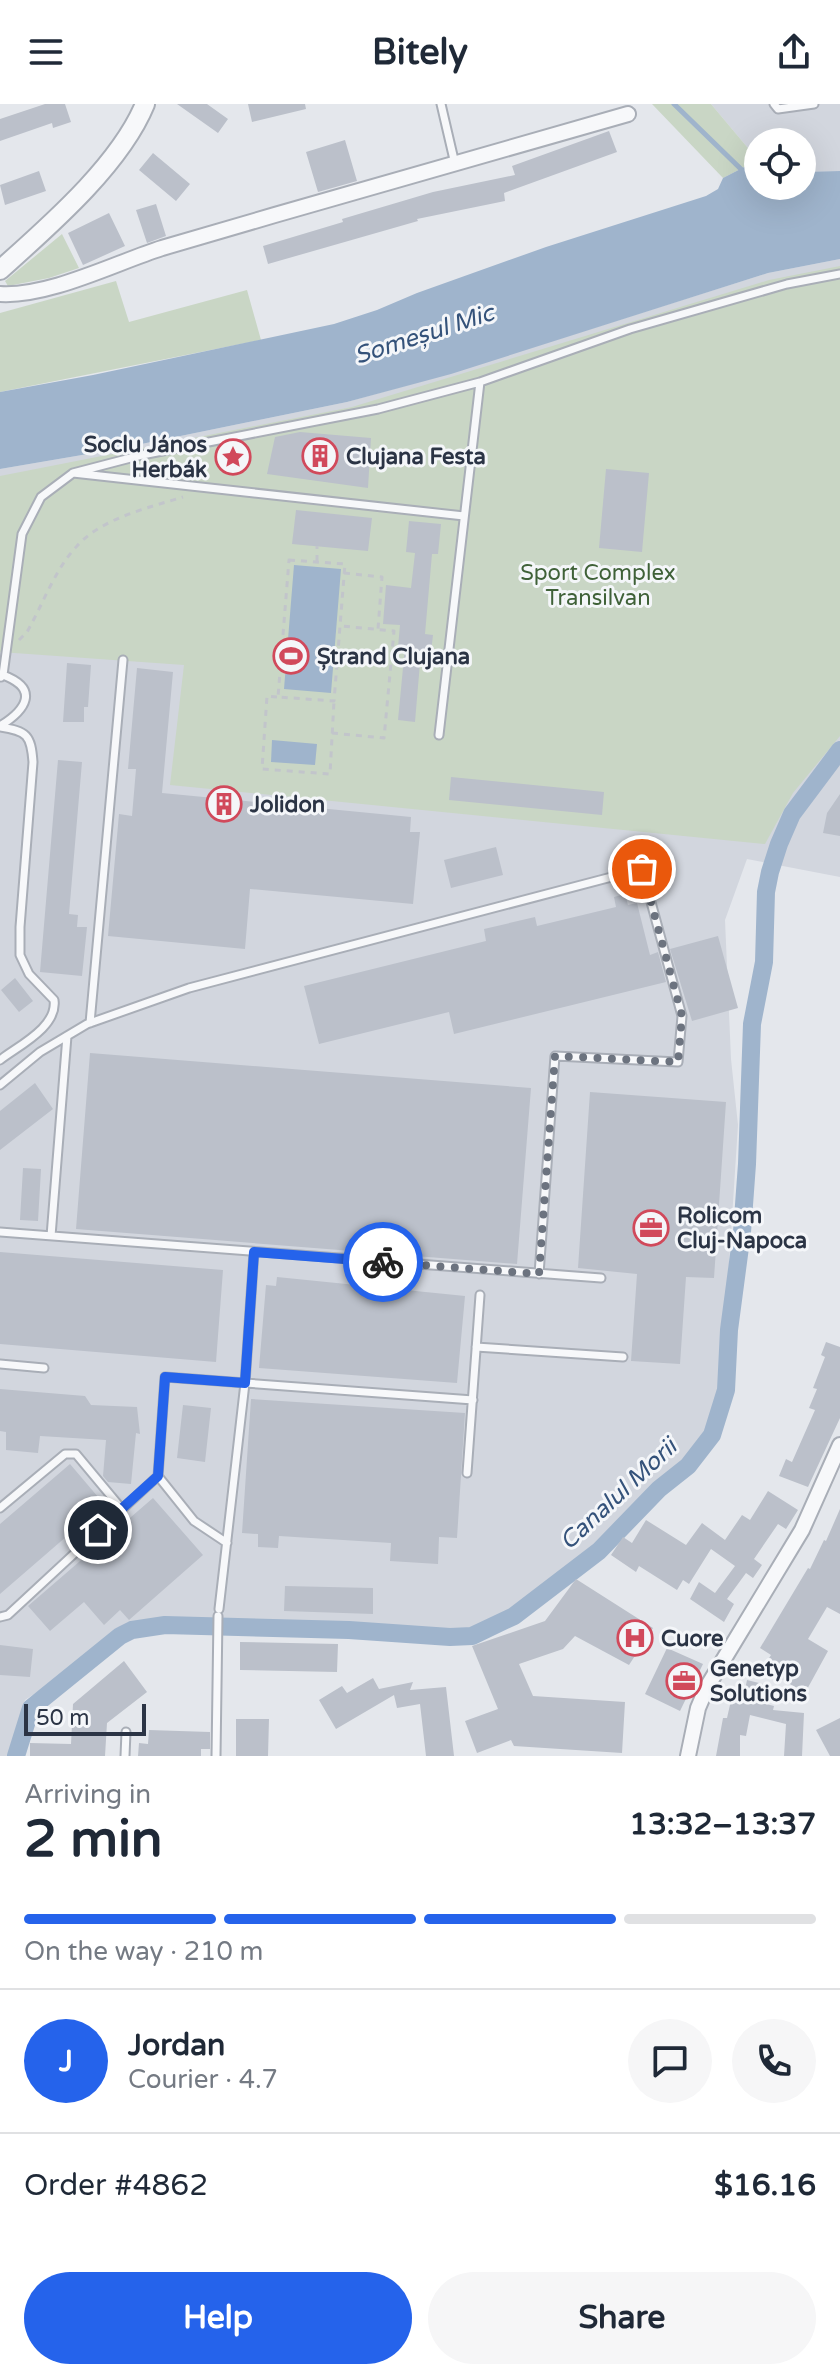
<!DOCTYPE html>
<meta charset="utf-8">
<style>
:root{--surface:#fff;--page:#f6f6f7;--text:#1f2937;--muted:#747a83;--line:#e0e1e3;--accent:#2563eb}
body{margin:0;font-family:"Varela Round",sans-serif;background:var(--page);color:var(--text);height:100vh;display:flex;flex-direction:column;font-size:30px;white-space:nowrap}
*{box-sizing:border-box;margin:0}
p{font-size:26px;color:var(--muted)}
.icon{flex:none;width:44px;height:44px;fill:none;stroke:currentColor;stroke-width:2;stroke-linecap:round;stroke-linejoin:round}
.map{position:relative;height:1652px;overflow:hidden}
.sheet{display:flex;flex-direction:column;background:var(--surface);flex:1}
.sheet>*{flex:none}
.buttons{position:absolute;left:744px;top:24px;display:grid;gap:16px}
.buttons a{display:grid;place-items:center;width:72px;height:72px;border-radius:50%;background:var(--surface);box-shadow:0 8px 32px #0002;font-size:40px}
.scale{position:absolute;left:24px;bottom:20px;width:122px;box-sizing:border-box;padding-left:8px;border:4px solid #2b3445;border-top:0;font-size:22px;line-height:28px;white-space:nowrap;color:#2b3445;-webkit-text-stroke:6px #f4f6f9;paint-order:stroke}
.pin{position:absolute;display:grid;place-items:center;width:68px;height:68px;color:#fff;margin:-34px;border:4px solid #fff;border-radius:50%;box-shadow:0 2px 8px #0007}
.courier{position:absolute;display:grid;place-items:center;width:80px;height:80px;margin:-40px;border:6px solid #2563eb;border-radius:50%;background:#fff;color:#222;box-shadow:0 2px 10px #0007}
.summary em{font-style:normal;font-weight:700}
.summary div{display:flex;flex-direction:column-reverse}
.summary{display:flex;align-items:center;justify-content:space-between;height:136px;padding:0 24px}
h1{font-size:52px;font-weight:700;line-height:60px}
.bar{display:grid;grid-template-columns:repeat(4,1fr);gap:12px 8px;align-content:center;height:96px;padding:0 24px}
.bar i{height:10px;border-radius:6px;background:var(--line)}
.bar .on{background:var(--accent)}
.bar p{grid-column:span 4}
.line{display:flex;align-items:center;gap:20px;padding:0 24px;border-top:2px solid var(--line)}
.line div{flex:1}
.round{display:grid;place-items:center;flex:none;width:84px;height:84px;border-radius:42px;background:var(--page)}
.primary-button{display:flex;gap:16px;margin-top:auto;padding:16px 24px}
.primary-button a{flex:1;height:92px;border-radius:48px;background:var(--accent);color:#fff;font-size:32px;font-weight:700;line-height:92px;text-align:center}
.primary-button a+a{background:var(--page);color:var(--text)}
header{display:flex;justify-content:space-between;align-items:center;height:104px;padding:0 24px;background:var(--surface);font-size:36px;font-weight:700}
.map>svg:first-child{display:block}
.built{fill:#d2d6de}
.green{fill:#c9d6c5}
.water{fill:#9fb4cc}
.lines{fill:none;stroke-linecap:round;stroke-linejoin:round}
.stream{stroke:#9fb4cc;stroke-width:5}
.canal{stroke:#9fb4cc;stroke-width:18}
.building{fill:#bbc0ca}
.service-casing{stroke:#a9aeb7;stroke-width:11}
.minor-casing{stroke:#a9aeb7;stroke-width:18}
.tertiary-casing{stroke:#a9aeb7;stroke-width:22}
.path{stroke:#c2c5cb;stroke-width:3;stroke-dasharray:6 6;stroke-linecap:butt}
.service{stroke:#f7f8fa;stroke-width:7}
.minor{stroke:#f7f8fa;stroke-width:14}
.tertiary{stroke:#f7f8fa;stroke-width:18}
.done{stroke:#6c737f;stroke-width:8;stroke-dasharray:0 14.4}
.route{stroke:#2563eb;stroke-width:10}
.labels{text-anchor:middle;stroke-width:6;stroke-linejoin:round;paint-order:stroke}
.poi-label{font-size:22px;font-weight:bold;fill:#2b3445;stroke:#f4f6f9;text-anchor:start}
.park-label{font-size:22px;fill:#3f6138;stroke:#f4f6f9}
.water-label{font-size:24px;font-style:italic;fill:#34527a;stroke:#f4f6f9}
</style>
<header><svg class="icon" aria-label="menu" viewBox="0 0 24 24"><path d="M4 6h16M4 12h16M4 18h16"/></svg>Bitely<svg class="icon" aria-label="share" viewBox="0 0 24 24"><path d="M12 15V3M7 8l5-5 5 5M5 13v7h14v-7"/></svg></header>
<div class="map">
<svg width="840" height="1652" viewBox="0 0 840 1652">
<rect width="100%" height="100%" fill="#e4e7ec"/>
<!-- built -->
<path class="built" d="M711,0h129v67l-38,1v-30h-44v18z
M840,155v618l-93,-18 -22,61 6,139 7,66 -17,263 -8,35 -27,40 -31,25 -59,60 -90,67 -43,15 -158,-8 -155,-1 -34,7 -49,44 -42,28 -17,56h-8v-1287l117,-20 230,-47 104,-29 317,-100z"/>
<!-- green -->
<path class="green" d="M652,0h59l47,56 -35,18z
M62,130l17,34 -30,10 -41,8 -3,-5z
M840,162v470l-47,57 -28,51 -595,-59 14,-120 -184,-13v-176l352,-69 417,-127z
M116,177l13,41 118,-32 14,50 -261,52v-79z"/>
<!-- water -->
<path class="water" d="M758,56v26h44v-14l38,-1v88l-72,14 -317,101 -104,28 -230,47 -117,20v-77l93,-17 241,-51 43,-14 40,-17 129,-46 160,-51 12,-7 5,-11z
M294,461l47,4 -10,124 -47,-4z
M272,636l45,4 -2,21 -44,-3z"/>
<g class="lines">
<!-- stream -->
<path class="stream" d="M674,0l71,69"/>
<!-- canal -->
<path class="canal" d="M16,1652l15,-48 89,-72 12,-6 33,-5 184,5 101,7 22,-1 42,-20 85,-65 60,-62 29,-23 24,-31 14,-45 3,-60 13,-98 5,-68 5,-140 12,-62 2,-70 4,-20 9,-28 13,-30 48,-64"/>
</g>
<!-- building -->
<path class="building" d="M45,0h20l6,18 -18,6 -1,-5 -52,18v-22z
M177,0h30l21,15 -10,14z
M248,0h57l1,5 -54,13z
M609,27l8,21 -113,41 1,8 -88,18 1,2 -150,43 -5,-18 80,-24 -1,-3 91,-27 82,-17 -3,-9z
M345,36l12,41 -39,11 -12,-40z
M153,49l37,31 -14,17 -37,-31z
M39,67l7,20 -41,14 -5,-20z
M156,100l10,32 -19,7 -11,-33z
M109,109l16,33 -42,19 -15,-32z
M300,328l71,6 -3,50 -101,-14 8,-37z
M606,365l43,4 -7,79 -43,-4z
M296,406l76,8 -4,33 -76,-7z
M409,417l32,3 -3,30h-6l-7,80 8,1 -2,17 -10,-1 -6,71 -17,-2 7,-73h-7l2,-22 -17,-1 3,-39 25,3 4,-35 -9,-1z
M67,559l24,2 -3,42h-4v15h-21z
M137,564l36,4 -11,121 249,24 -1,15h10l-7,72 -163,-15 -5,60 -137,-13 11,-122 13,2 4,-47h-8z
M58,656l24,2 -13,152 9,1 -1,12h10l-5,49 -42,-4z
M451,673l153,15 -2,23 -153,-15z
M840,690v42l-17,-3 4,-20z
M496,743l7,28 -52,13 -7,-28z
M625,790l3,11 9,-2 13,52 8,-3 8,30 -212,52 -5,-22 -130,32 -15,-58 182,-45 -2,-12 51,-12 2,9 79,-19 -2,-10z
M718,832l20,72 -46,13 -22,-72z
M15,874l18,23 -14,11 -18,-22z
M90,949l441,35 -14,176 -441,-35z
M35,979l18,26 -53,41v-39z
M590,988l136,10 -12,176 -28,-1 -6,87 -49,-3 6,-87 -59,-6z
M23,1064l18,1 -3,52 -18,-1z
M0,1148l223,18 -7,92 -216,-18z
M277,1173l188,19 -8,87 -198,-15 7,-83 10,1z
M826,1238l14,5v71l-32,69 -29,-11 7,-17 6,3 23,-52 -6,-2 8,-19 -4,-1 12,-31 -4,-2z
M0,1285l85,7 6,9 46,2 3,27 -4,-1 -5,51 -23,-2 -5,-6 3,-36 -66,-4 -2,17 -32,-3v-18l-6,-1z
M251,1295l214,14 -8,125 -18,-1 -1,27 -48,-3 1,-18 -112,-7 -1,12 -20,-1v-13l-16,-1z
M183,1301l28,3 -6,54 -28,-4z
M70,1360l34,40 -104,90v-70z
M768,1387l30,19 -12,19 -8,-5 -24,35 8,6 -9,13 -7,-5 -19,26 7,5 -10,18 -34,-23 9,-17 16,11 20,-27 -24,-17 -22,35 -6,-4 -6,10 -38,-24 -3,6 -25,-17 12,-18 9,6 14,-23 40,25 16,-22 23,17 17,-25 8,5z
M153,1394l50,57 -74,65 -9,-10 -16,15 -20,-23 -34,29 -22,-25z
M840,1405v105l-13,-7 -19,32 20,12 -23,42 -42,-25 8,-13 -11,-7 48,-80 2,1 14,-29 2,1z
M576,1475l77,49 -24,37 -54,-29 -12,13 -44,15 14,32 92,6 -3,51 -108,-7 -3,-6 -34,13 -12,-32 33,-12 -26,-63 73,-25z
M285,1482l88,2v26l-89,-3z
M240,1538l98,2 -1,28 -97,-2z
M0,1541l33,4 -3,28 -30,-2z
M667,1544l36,16 -23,47 -35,-17z
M124,1557l23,31 -40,31 -2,33h-75v-13l41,1 2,-40z
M373,1574l6,11 34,-7 -3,8 36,-3 8,69h-28l-6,-52 -23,4 -3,-13 -58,34 -17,-29 23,-14 5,7z
M747,1576l16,4 -5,18 16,4 -1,4 31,3 -2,43h-18l2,-32 -36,-9 -4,21 -6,-1v21h-24l7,-38h4l5,-22 11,3z
M840,1614v38h-10l-14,-26z
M236,1615h33l-1,37h-32z
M149,1626l61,2v17h-9v7h-63l1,-13 9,1z"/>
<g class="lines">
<defs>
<path id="service" d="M441,0l14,60
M774,0l4,5 36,-5
M73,369l69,-18 236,-46 102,-27 150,-53 157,-45 53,-10
M3,571l19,-141 19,-37 32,-24 391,43
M0,622c26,-16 40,-37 3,-51l-2,2
M0,623c27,4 31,8 33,35l-13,165v28l9,19 25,26c4,27 -36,46 -54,60
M439,631l41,-353
M90,919l33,-363
M0,981l40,-33 47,-28 102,-36 453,-119 40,147 -4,46 -123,-6 -16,218
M0,1128l601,46
M51,1132l16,-200
M476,1243l147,10
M0,1260l44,4
M467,1369l13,-178
M158,1372l7,-99 308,23
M0,1404l65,-54h11l45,54
M219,1505l26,-226 9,-131
M0,1513l8,-2 150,-139 36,45 33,22
M125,1652l1,-24
M216,1652l2,-140"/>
<path id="minor" d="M0,190c49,3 115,-31 162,-46 155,-46 311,-89 466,-134
M688,1652l10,-48 9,-21 95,-157 38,-85"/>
<path id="tertiary" d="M0,166c49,-44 120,-105 145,-166"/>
</defs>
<!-- service casing -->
<use href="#service" class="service-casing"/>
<!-- minor casing -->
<use href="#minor" class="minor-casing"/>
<!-- tertiary casing -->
<use href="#tertiary" class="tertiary-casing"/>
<!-- path -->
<path class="path" d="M289,456l56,4 -11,137 -56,-4z
M317,457v-15
M344,469l38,4 -4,52
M19,536l8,-8c16,-28 28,-63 50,-86 25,-28 71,-38 106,-49
M277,593l-10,-1 -5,73 68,5 4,-73
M332,629l52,5 10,-107 -53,-5"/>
<!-- service -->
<use href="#service" class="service"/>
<!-- minor -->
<use href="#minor" class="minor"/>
<!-- tertiary -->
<use href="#tertiary" class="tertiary"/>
</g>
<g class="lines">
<!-- done -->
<path class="done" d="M383,1158l156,12 16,-218 123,6 4,-46 -40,-147"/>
<!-- route -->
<path class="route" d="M98,1426l60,-54 7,-99 80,6 9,-131 129,10"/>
</g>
<!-- icons -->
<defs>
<symbol id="building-ring" viewBox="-11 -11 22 22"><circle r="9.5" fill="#f4f6f9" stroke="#d1495b" stroke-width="1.5"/><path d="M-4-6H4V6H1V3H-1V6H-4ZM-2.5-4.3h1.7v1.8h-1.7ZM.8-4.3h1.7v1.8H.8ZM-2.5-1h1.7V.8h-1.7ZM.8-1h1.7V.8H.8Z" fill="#d1495b"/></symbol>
<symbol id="sight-ring" viewBox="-11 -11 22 22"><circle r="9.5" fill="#f4f6f9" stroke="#d1495b" stroke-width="1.5"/><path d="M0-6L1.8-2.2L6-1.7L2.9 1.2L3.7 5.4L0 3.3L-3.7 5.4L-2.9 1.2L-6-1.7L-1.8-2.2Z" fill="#d1495b"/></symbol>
<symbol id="stadium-ring" viewBox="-11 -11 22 22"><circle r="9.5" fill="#f4f6f9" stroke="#d1495b" stroke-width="1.5"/><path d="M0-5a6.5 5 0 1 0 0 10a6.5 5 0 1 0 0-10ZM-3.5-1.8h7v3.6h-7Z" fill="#d1495b"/></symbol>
<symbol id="office-ring" viewBox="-11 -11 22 22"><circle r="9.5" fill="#f4f6f9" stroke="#d1495b" stroke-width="1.5"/><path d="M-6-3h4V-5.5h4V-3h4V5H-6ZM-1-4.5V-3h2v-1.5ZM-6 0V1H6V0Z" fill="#d1495b"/></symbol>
<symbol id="hospital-ring" viewBox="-11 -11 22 22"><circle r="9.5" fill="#f4f6f9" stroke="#d1495b" stroke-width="1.5"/><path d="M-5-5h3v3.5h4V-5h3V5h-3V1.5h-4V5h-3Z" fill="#d1495b"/></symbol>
</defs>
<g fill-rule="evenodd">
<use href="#building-ring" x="300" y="332" width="40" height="40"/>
<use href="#sight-ring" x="213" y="333" width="40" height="40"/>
<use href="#stadium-ring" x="271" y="532" width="40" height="40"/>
<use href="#building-ring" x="204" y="680" width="40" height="40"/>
<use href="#office-ring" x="631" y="1104" width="40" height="40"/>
<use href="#hospital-ring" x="615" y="1514" width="40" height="40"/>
<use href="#office-ring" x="664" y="1557" width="40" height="40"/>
</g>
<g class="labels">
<!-- poi labels -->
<g class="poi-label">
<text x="207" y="348" text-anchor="end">Soclu János<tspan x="207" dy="25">Herbák</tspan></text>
<text x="346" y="360">Clujana Festa</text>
<text x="317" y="560">Ștrand Clujana</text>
<text x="250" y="708">Jolidon</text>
<text x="677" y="1119">Rolicom<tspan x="677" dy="25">Cluj-Napoca</tspan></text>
<text x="661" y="1542">Cuore</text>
<text x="710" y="1572">Genetyp<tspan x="710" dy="25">Solutions</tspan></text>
</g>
<!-- park labels -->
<g class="park-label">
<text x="598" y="476">Sport Complex<tspan x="598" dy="25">Transilvan</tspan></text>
</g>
<!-- water labels -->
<g class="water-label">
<text transform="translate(424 230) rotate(-18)" y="8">Someșul Mic</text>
<text transform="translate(618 1390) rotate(-43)" y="8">Canalul Morii</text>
</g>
</g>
</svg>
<div class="buttons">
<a><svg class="icon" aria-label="locate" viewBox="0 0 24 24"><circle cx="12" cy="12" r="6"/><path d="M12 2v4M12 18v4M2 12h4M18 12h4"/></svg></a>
</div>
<div class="scale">50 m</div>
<div class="pin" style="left:642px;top:765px;background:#ea580c"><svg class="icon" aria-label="bag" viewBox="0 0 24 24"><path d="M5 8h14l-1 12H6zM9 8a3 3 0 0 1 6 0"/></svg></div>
<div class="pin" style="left:98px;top:1426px;background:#1f2937"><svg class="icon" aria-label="home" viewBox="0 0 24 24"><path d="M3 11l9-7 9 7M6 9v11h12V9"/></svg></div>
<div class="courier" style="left:383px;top:1158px"><svg class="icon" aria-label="bike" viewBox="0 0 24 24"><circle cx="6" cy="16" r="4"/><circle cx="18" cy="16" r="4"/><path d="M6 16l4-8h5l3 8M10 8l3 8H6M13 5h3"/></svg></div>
</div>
<section class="sheet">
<div class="summary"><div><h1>2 min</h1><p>Arriving in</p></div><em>13:32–13:37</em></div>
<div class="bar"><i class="on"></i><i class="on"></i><i class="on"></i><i></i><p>On the way · 210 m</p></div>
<div class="line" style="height:144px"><b class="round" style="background:var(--accent);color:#fff">J</b><div><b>Jordan</b><p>Courier · 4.7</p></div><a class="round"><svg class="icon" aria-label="chat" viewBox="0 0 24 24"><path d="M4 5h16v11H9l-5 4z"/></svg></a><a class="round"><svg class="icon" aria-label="phone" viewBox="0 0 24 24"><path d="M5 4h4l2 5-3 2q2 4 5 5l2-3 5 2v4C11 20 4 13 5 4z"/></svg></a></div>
<div class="line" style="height:104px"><div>Order #4862</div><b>$16.16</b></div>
<div class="primary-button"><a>Help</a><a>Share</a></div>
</section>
